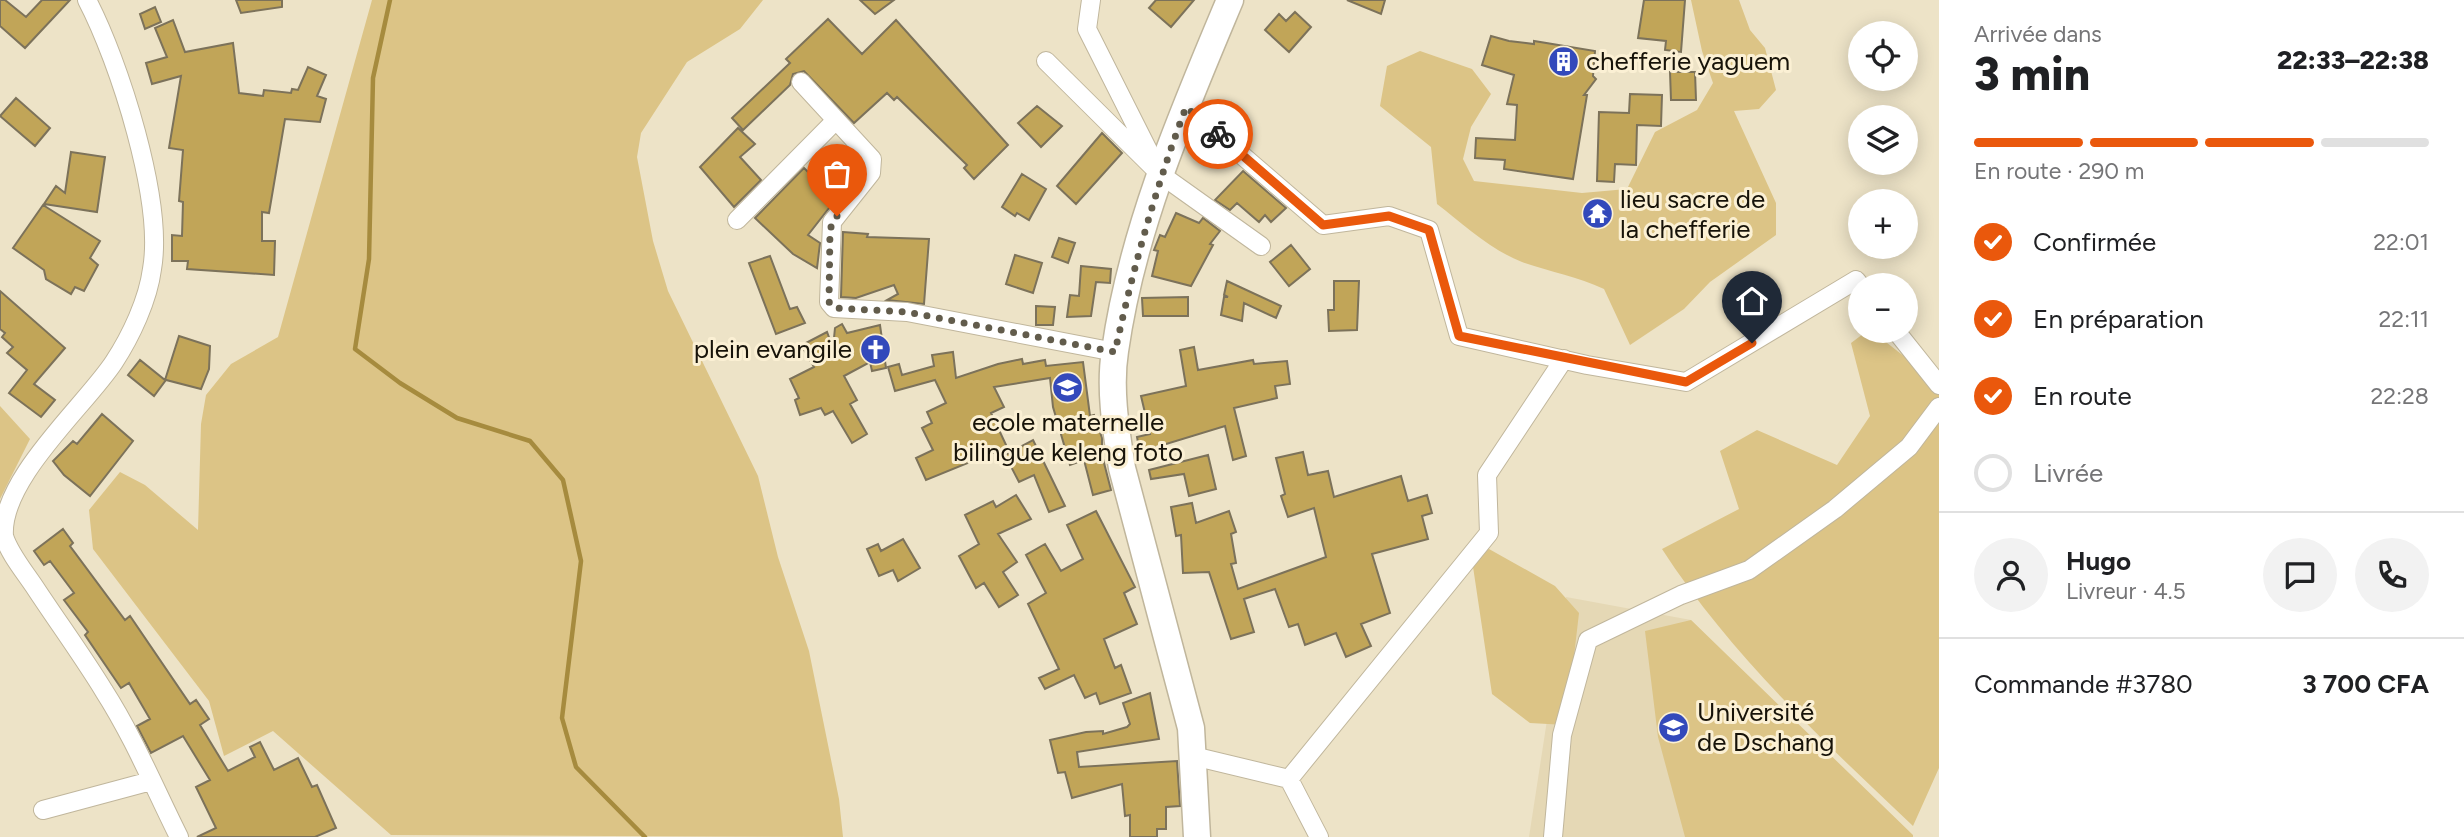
<!DOCTYPE html>
<html lang="fr">
<meta charset="utf-8">
<style>
:root{--surface:#fff;--page:#f2f2f2;--text:#202124;--muted:#757577;--line:#e0e0e0;--accent:#ea580c}
body{margin:0;font-family:Figtree,sans-serif;background:var(--page);color:var(--text);height:100vh;display:flex;flex-direction:column;font-size:26px;white-space:nowrap}
*{box-sizing:border-box;margin:0}
p{font-size:23px;color:var(--muted)}
.icon{flex:none;width:38px;height:38px;fill:none;stroke:currentColor;stroke-width:2;stroke-linecap:round;stroke-linejoin:round}
.map{position:relative;flex:1;overflow:hidden}
.sheet{display:flex;flex-direction:column;background:var(--surface);width:525px}
.sheet>*{flex:none}
.buttons{position:absolute;left:1848px;top:21px;display:grid;gap:14px}
.buttons a{display:grid;place-items:center;width:70px;height:70px;border-radius:50%;background:var(--surface);box-shadow:0 4px 18px #0003;font-size:35px}
.pin{position:absolute;display:grid;place-items:center;width:60px;height:60px;color:#fff;margin:-72px -30px;border-radius:50% 50% 50% 0;rotate:-45deg;box-shadow:0 0 7px #0007}
.pin .icon{rotate:45deg}
.courier{position:absolute;display:grid;place-items:center;width:70px;height:70px;margin:-35px;border:5px solid #ea580c;border-radius:50%;background:#fff;color:#222;box-shadow:0 2px 9px #0007}
.overview em{font-style:normal;font-weight:800}
.overview div{display:flex;flex-direction:column-reverse}
.overview{display:flex;align-items:center;justify-content:space-between;height:119px;padding:0 35px}
h1{font-size:46px;font-weight:800;line-height:52px}
.bar{display:grid;grid-template-columns:repeat(4,1fr);gap:10px 7px;align-content:center;height:84px;padding:0 35px}
.bar i{height:9px;border-radius:5px;background:var(--line)}
.bar .on{background:var(--accent)}
.bar p{grid-column:span 4}
.line{display:flex;align-items:center;gap:18px;padding:0 35px;border-top:2px solid var(--line)}
.line div{flex:1}
.round{display:grid;place-items:center;flex:none;width:74px;height:74px;border-radius:37px;background:var(--page)}
ol{padding:0 35px;list-style:none}
li{display:flex;align-items:center;gap:21px;height:77px}
li p{margin-inline-start:auto}
li .icon{padding:7px;border-radius:50%;background:var(--accent);color:#fff;stroke-width:4}
li:last-child{color:var(--muted)}
li i{width:38px;height:38px;border:4px solid var(--line);border-radius:50%}
main{display:flex;flex:1;min-height:0}
.map>svg:first-child{display:block}
.built{fill:#e5d8b5}
.green{fill:#dcc486}
.lines{fill:none;stroke-linecap:round;stroke-linejoin:round}
.stream{stroke:#a68b3e;stroke-width:4.5}
.building{fill:#c1a558;stroke:#7c725a;stroke-width:2}
.street-casing{stroke:#c0b69c;stroke-width:20}
.secondary-casing{stroke:#c0b69c;stroke-width:29}
.street{stroke:#fff;stroke-width:18}
.secondary{stroke:#fff;stroke-width:26}
.done{stroke:#625c4c;stroke-width:7;stroke-dasharray:0 12.6}
.route{stroke:#ea580c;stroke-width:9}
.labels{text-anchor:middle;stroke-width:6;stroke-linejoin:round;paint-order:stroke}
.poi-label{font-size:26px;fill:#171309;stroke:#fbf0d4;text-anchor:start}
</style>
<main>
<div class="map">
<svg width="1939" height="837" viewBox="0 0 1939 837">
<rect width="100%" height="100%" fill="#ede3c7"/>
<!-- built -->
<path class="built" d="M1566,597l125,23 222,217h-384z"/>
<!-- green -->
<path class="green" d="M372,0h391l-23,29 -53,33 -46,71 -4,24 16,84 15,50 90,185 20,81 31,94 30,148 4,38 -452,-2 -118,-104 -49,25 -15,-55 -116,-152 -4,-39 31,-38 25,13 53,45 3,-106 5,-29 25,-31 47,-27z
M1691,0h48l11,30 15,18 11,42 -17,19 -25,2 42,92v32l-66,47 -26,27 -54,36 -26,-56c-27,-13 -54,-17 -82,-27 -31,-12 -59,-38 -85,-58l-6,-57 -51,-41 7,-40 33,-15 52,18 19,25 -20,33 -8,32 11,22 108,12 45,-4 28,-57 42,-22 16,-27 -11,-32z
M1867,331h5l57,45 10,-4v396l-26,58c-91,-86 -183,-172 -251,-277l77,-40 -19,-58 37,-21 80,35 33,-49 -19,-73z
M0,406l30,33 -30,60z
M1489,549l66,37 24,27 -13,112 -36,-2 -38,-29 -20,-134z
M1691,620l222,215v2h-228l-27,-100 -13,-106z"/>
<g class="lines">
<!-- stream -->
<path class="stream" d="M390,0l-17,78 -4,181 -14,90 45,34 57,35 73,23 33,39 18,81 -19,157 14,49 69,70"/>
</g>
<!-- building -->
<path class="building" d="M0,0h5l21,17 16,-17h28l-45,48 -25,-22z
M236,0h46v7l-41,6z
M860,0h34l-19,14z
M1156,0h38l-23,27 -22,-19z
M1347,0h38l-4,14z
M1644,0h41l-4,52 -16,-2 1,-9 -28,-3z
M155,7l6,15 -16,7 -5,-15z
M1295,12l16,15 -22,25 -24,-22 14,-16 7,7z
M828,19l34,35 34,-34 112,125 -34,34 -10,-11 3,-3 -70,-68 -3,3 -7,-7 -33,30 -50,-52 -11,3 -3,11 -47,45 -11,-12 58,-55 -4,-4z
M173,20l12,32 48,-9 6,50 24,3 1,-6 27,3 1,-4 6,1 10,-23 18,8 -9,21 9,3 -6,23 -35,-3 -16,94 -7,-1v29h13l-1,34 -87,-6 1,-8h-16v-26l10,1 1,-34 -4,-1 4,-51 -14,-2 12,-72 -29,8 -6,-21 21,-6 -12,-29z
M1491,36l18,5 25,3v-3l61,10 -2,25 3,3 -12,16h3l-14,84 -69,-10 1,-9 -30,-2 1,-20 39,2 2,-35 -10,-1 7,-29 -32,-10z
M1670,72h25l1,28h-25z
M1630,94l32,1 -1,31 -24,-1 -1,40 -21,-1 -1,18 -17,-1 2,-69 30,1z
M16,98l34,30 -15,18 -35,-30z
M1037,106l25,20 -21,21 -23,-24z
M738,128l17,16 -15,13 21,23 -27,27 -34,-40z
M1102,133l20,20 -46,51 -19,-18z
M71,152l34,5 -8,55 -53,-8 12,-18 9,7z
M804,168l32,31 -28,36 12,8 -3,25 -24,-14 -38,-36z
M1243,171l43,37 -15,14 -6,-7 -6,7 -22,-19 -7,7 -15,-10z
M1022,174l24,15 -17,31 -12,-7 -2,3 -13,-9z
M43,205l57,36 -10,17 8,7 -14,26 -9,-4 -4,7 -25,-15 -2,-9 -31,-22z
M1176,213l23,10 4,-5 17,13 -10,13 3,1 -22,41 -39,-10 6,-25 -4,-1 6,-15 5,2z
M843,232l25,2 -1,3 62,2 -5,65 -37,-4 11,-6 -4,-9 -38,13 -15,-1z
M1059,238l16,5 -7,20 -16,-6z
M1291,245l19,24 -21,17 -19,-24z
M1015,255l27,8 -9,30 -27,-9z
M770,256l20,53 7,-2 8,16 -29,11 -27,-71z
M1081,266l30,3 -1,14 -14,-1 -5,34 -24,1 3,-22 9,1z
M1227,281l54,25 -5,12 -32,-15 -2,18 -21,-6 3,-18h4l-4,-2z
M1334,281h25l-2,49 -28,1 -1,-21h6z
M0,291l65,57 -31,36 21,16 -14,17 -32,-24 18,-23 -20,-17 6,-6 -11,-10 3,-4 -5,-4z
M1188,297v19h-45l-1,-18z
M1036,306l19,1 -2,18h-17z
M842,324l5,9 33,-8 6,43 -14,3 -2,-9 -26,14 13,24 -7,4 17,30 -15,9 -19,-32 -8,4 -4,-7 -21,7 -5,-15 4,-2 -9,-19 24,-12 -11,-19 1,-4 23,-12 6,16 2,-20z
M179,336l31,10 -1,23 -8,20 -35,-9 -12,16 -26,-21 12,-15 25,20z
M1194,347l4,23 55,-10 1,4 33,-3 3,23 -15,2 2,12 -43,10 12,48 -13,4 -8,-34 -85,26 -3,-15 13,-3 -9,-38 45,-10 -6,-36z
M953,352l3,26 42,-14 24,-5 1,5 22,-4 1,6 37,-4 7,54 4,-1 8,23v17l9,35 -18,5 -9,-35 -14,5 -17,-58 -3,-29 -56,9 10,20 -13,6 16,34 -81,33 -10,-22 17,-8 -11,-22 10,-5 -5,-11 19,-9 -11,-23 -40,11 -7,-24 11,-3 3,11 32,-9 -2,-11z
M102,414l31,27 -43,55 -26,-21 -11,-14 20,-20 4,3z
M1033,440l32,66 -16,6 -15,-37 -15,7 -14,-27z
M1303,452l5,23 20,-4 6,26 67,-21 7,25 19,-6 5,18 -10,3 6,23 -56,15 18,59 -29,11 10,22 -25,11 -10,-24 -31,12 -7,-21 -9,3 -14,-38 -31,10 10,33 -23,7 -22,-67 -26,1 -2,-38 -5,1 -5,-29 21,-4 4,20 33,-12 7,21 -5,2 5,29 -5,1 7,25 88,-32 -12,-49 -26,9 -7,-21 4,-2 -9,-36z
M1208,455l8,34 -27,7 -5,-22 -33,5 -2,-9z
M1016,495l15,24 -33,15 19,28 -14,10 15,23 -19,12 -15,-24 -8,5 -17,-32 20,-12 -14,-29 28,-14 3,6z
M1096,511l39,76 -11,6 13,31 -33,15 11,29 6,-3 10,28 -31,11 -4,-11 -11,5 -11,-23 -29,14 -6,-11 20,-9 -31,-65 18,-11 -20,-38 19,-11 16,27 22,-12 -16,-34z
M63,529l10,14 -3,3 55,74 5,-4 60,88 6,-4 13,19 -9,6 28,46 27,-14 -5,-10 10,-5 14,28 24,-12 14,29 5,-2 19,43 -21,9h-118l19,-9 -20,-41 14,-7 -27,-44 -32,17 -14,-27 13,-7 -21,-36 -8,5 -36,-53 3,-3 -24,-32 10,-7 -24,-32 -6,4 -10,-14z
M903,539l17,29 -22,13 -5,-11 -14,6 -12,-27 11,-5 3,7z
M1150,693l9,46 -82,13 2,15 98,-6 3,45 -14,1v22h-9v8h-27v-22l-5,1 -3,-32 -50,14 -7,-26 -7,1 -8,-33 36,-8 17,-1v3l24,-7 3,-3 -7,-21z"/>
<g class="lines">
<defs>
<path id="street" d="M87,0c32,61 77,201 65,269 -4,31 -21,67 -38,93 -28,43 -114,117 -110,174 5,17 20,35 30,50 23,35 48,69 70,105 29,45 51,98 75,146
M1091,0l-4,29 65,129
M1046,61l114,113 101,72
M801,82l71,77 -1,14 -39,49 -3,80 5,6 73,4 208,40
M1186,107l137,118 66,-9 40,14 30,106 128,29 99,17 170,-102 4,5
M737,220l99,-100
M1896,331l43,54
M1193,756l96,23 200,-246 -2,-58 77,-116
M1289,779l30,58
M43,810l108,-29
M1553,837l9,-102 26,-95 93,-45 68,-25 86,-61 74,-62 30,-40"/>
<path id="secondary" d="M1197,837l-6,-109 -69,-260c-6,-38 -13,-79 -7,-117 17,-122 68,-239 115,-351"/>
</defs>
<!-- street casing -->
<use href="#street" class="street-casing"/>
<!-- secondary casing -->
<use href="#secondary" class="secondary-casing"/>
<!-- street -->
<use href="#street" class="street"/>
<!-- secondary -->
<use href="#secondary" class="secondary"/>
</g>
<g class="lines">
<!-- done -->
<path class="done" d="M837,216l-7,13 -1,73 5,6 73,4 208,40c18,-84 41,-165 71,-245l32,27"/>
<!-- route -->
<path class="route" d="M1218,134l105,91 66,-9 40,14 30,106 227,46 66,-39"/>
</g>
<!-- icons -->
<defs>
<symbol id="building-disc" viewBox="-11 -11 22 22"><circle r="9.5" fill="#3349bb" stroke="#fbf0d4"/><path d="M-4-6H4V6H1V3H-1V6H-4ZM-2.5-4.3h1.7v1.8h-1.7ZM.8-4.3h1.7v1.8H.8ZM-2.5-1h1.7V.8h-1.7ZM.8-1h1.7V.8H.8Z" fill="#fff"/></symbol>
<symbol id="temple-disc" viewBox="-11 -11 22 22"><circle r="9.5" fill="#3349bb" stroke="#fbf0d4"/><path d="M0-6L5-2H3V0L6.5 2.5H4V6H1.5V3h-3V6H-4V2.5H-6.5L-3 0V-2H-5Z" fill="#fff"/></symbol>
<symbol id="church-disc" viewBox="-11 -11 22 22"><circle r="9.5" fill="#3349bb" stroke="#fbf0d4"/><path d="M-1.2-6h2.4v3.5h3.3v2.4h-3.3V6h-2.4V-.1h-3.3v-2.4h3.3Z" fill="#fff"/></symbol>
<symbol id="school-disc" viewBox="-11 -11 22 22"><circle r="9.5" fill="#3349bb" stroke="#fbf0d4"/><path d="M0-5L7-2L0 1L-7-2ZM-4 1L0 2.5L4 1V4Q0 6-4 4Z" fill="#fff"/></symbol>
<symbol id="university-disc" viewBox="-11 -11 22 22"><circle r="9.5" fill="#3349bb" stroke="#fbf0d4"/><path d="M0-5L7-2L0 1L-7-2ZM-4 1L0 2.5L4 1V4Q0 6-4 4Z" fill="#fff"/></symbol>
</defs>
<g fill-rule="evenodd">
<use href="#building-disc" x="1546" y="44" width="35" height="35"/>
<use href="#temple-disc" x="1580" y="196" width="35" height="35"/>
<use href="#church-disc" x="858" y="332" width="35" height="35"/>
<use href="#school-disc" x="1050" y="370" width="35" height="35"/>
<use href="#university-disc" x="1656" y="710" width="35" height="35"/>
</g>
<g class="labels">
<!-- poi labels -->
<g class="poi-label">
<text x="1586" y="70">chefferie yaguem</text>
<text x="1620" y="208">lieu sacre de<tspan x="1620" dy="30">la chefferie</tspan></text>
<text x="852" y="358" text-anchor="end">plein evangile</text>
<text x="1068" y="431" text-anchor="middle">ecole maternelle<tspan x="1068" dy="30">bilingue keleng foto</tspan></text>
<text x="1697" y="721">Université<tspan x="1697" dy="30">de Dschang</tspan></text>
</g>
</g>
</svg>
<div class="buttons">
<a><svg class="icon" aria-label="locate" viewBox="0 0 24 24"><circle cx="12" cy="12" r="6"/><path d="M12 2v4M12 18v4M2 12h4M18 12h4"/></svg></a>
<a><svg class="icon" aria-label="layers" viewBox="0 0 24 24"><path d="M12 4l9 5-9 5-9-5zM3 14l9 5 9-5"/></svg></a>
<a>+</a>
<a>−</a>
</div>
<div class="pin" style="left:837px;top:216px;background:#ea580c"><svg class="icon" aria-label="bag" viewBox="0 0 24 24"><path d="M5 8h14l-1 12H6zM9 8a3 3 0 0 1 6 0"/></svg></div>
<div class="pin" style="left:1752px;top:343px;background:#1f2937"><svg class="icon" aria-label="home" viewBox="0 0 24 24"><path d="M3 11l9-7 9 7M6 9v11h12V9"/></svg></div>
<div class="courier" style="left:1218px;top:134px"><svg class="icon" aria-label="bike" viewBox="0 0 24 24"><circle cx="6" cy="16" r="4"/><circle cx="18" cy="16" r="4"/><path d="M6 16l4-8h5l3 8M10 8l3 8H6M13 5h3"/></svg></div>
</div>
<section class="sheet">
<div class="overview"><div><h1>3 min</h1><p>Arrivée dans</p></div><em>22:33–22:38</em></div>
<div class="bar"><i class="on"></i><i class="on"></i><i class="on"></i><i></i><p>En route · 290 m</p></div>
<ol>
<li><svg class="icon" aria-label="check" viewBox="0 0 24 24"><path d="M5 12l5 5 9-10"/></svg>Confirmée<p>22:01</p></li>
<li><svg class="icon" aria-label="check" viewBox="0 0 24 24"><path d="M5 12l5 5 9-10"/></svg>En préparation<p>22:11</p></li>
<li><svg class="icon" aria-label="check" viewBox="0 0 24 24"><path d="M5 12l5 5 9-10"/></svg>En route<p>22:28</p></li>
<li><i></i>Livrée</li>
</ol>
<div class="line" style="height:126px"><a class="round"><svg class="icon" aria-label="person" viewBox="0 0 24 24"><circle cx="12" cy="8" r="4"/><path d="M4 21q1-7 8-7t8 7"/></svg></a><div><b>Hugo</b><p>Livreur · 4.5</p></div><a class="round"><svg class="icon" aria-label="chat" viewBox="0 0 24 24"><path d="M4 5h16v11H9l-5 4z"/></svg></a><a class="round"><svg class="icon" aria-label="phone" viewBox="0 0 24 24"><path d="M5 4h4l2 5-3 2q2 4 5 5l2-3 5 2v4C11 20 4 13 5 4z"/></svg></a></div>
<div class="line" style="height:91px"><div>Commande #3780</div><b>3 700 CFA</b></div>
</section>
</main>
